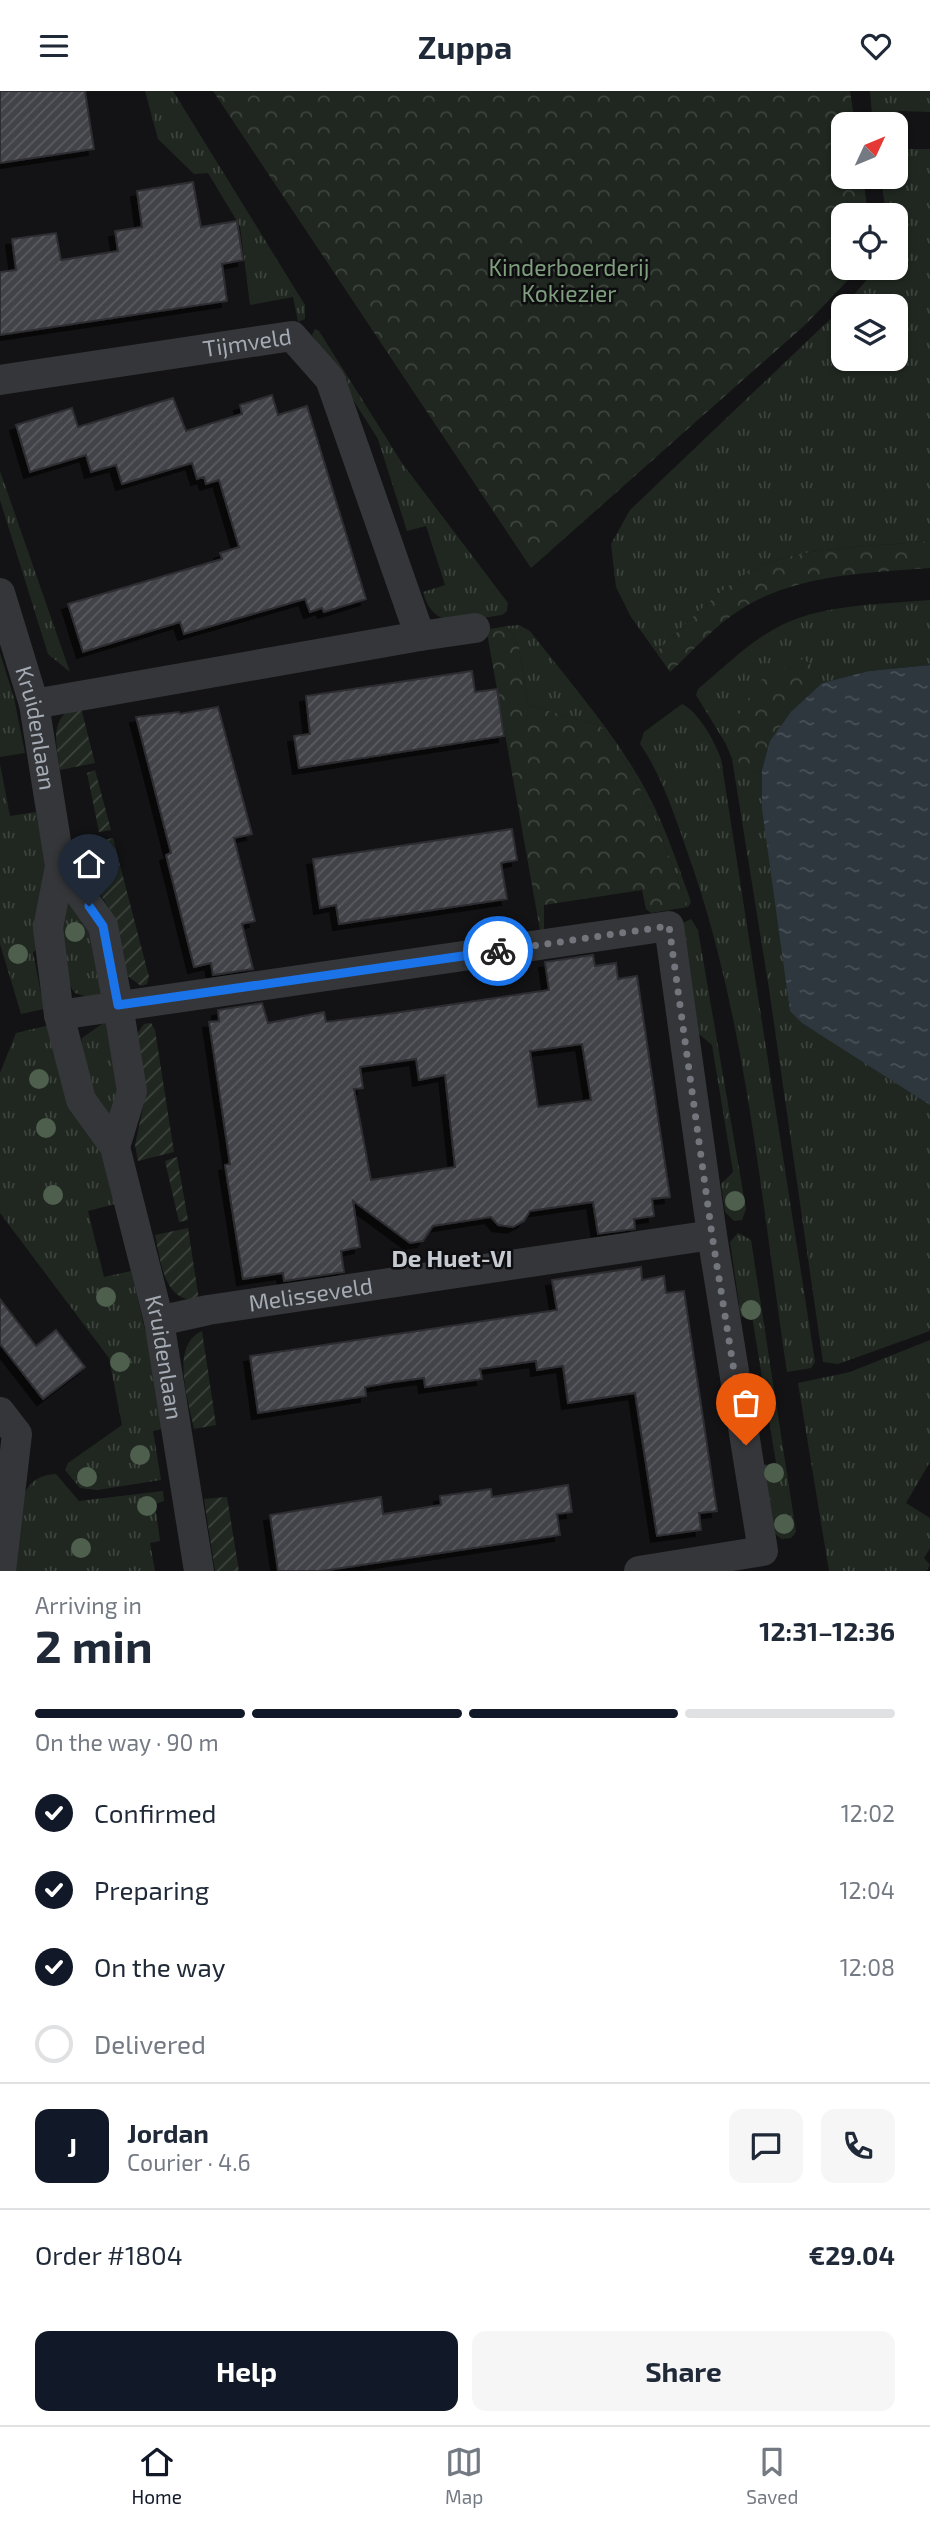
<!DOCTYPE html>
<meta charset="utf-8">
<style>
:root{--surface:#fff;--page:#f6f6f7;--text:#1f2937;--muted:#747a83;--line:#e0e1e3;--accent:#111827}
body{margin:0;font-family:"Exo 2",sans-serif;background:var(--page);color:var(--text);height:100vh;display:flex;flex-direction:column;font-size:26px;white-space:nowrap}
*{box-sizing:border-box;margin:0}
p{font-size:23px;color:var(--muted)}
.icon{flex:none;width:38px;height:38px;fill:none;stroke:currentColor;stroke-width:2;stroke-linecap:round;stroke-linejoin:round}
.map{position:relative;height:1480px;overflow:hidden}
.drawer{display:flex;flex-direction:column;background:var(--surface);flex:1}
.drawer>*{flex:none}
.needle{width:46px;rotate:46deg}
.tools{position:absolute;left:831px;top:21px;display:grid;gap:14px}
.tools a{display:grid;place-items:center;width:77px;height:77px;border-radius:14px;background:var(--surface);box-shadow:0 2px 5px #0004;font-size:35px}
.pin{position:absolute;display:grid;place-items:center;width:60px;height:60px;color:#fff;margin:-72px -30px;border-radius:50% 50% 50% 0;rotate:-45deg;box-shadow:0 0 7px #0007}
.pin .icon{rotate:45deg}
.courier{position:absolute;display:grid;place-items:center;width:70px;height:70px;margin:-35px;border:5px solid #1a73e8;border-radius:50%;background:#fff;color:#222;box-shadow:0 2px 9px #0007}
.overview em{font-style:normal;font-weight:700}
.overview div{display:flex;flex-direction:column-reverse}
.overview{display:flex;align-items:center;justify-content:space-between;height:119px;padding:0 35px}
h1{font-size:46px;font-weight:700;line-height:52px}
.bar{display:grid;grid-template-columns:repeat(4,1fr);gap:10px 7px;align-content:center;height:84px;padding:0 35px}
.bar i{height:9px;border-radius:5px;background:var(--line)}
.bar .active{background:var(--accent)}
.bar p{grid-column:span 4}
.line{display:flex;align-items:center;gap:18px;padding:0 35px;border-top:2px solid var(--line)}
.line div{flex:1}
.round{display:grid;place-items:center;flex:none;width:74px;height:74px;border-radius:14px;background:var(--page)}
ol{padding:0 35px;list-style:none}
li{display:flex;align-items:center;gap:21px;height:77px}
li p{margin-inline-start:auto}
li .icon{padding:7px;border-radius:50%;background:var(--accent);color:#fff;stroke-width:4}
li:last-child{color:var(--muted)}
li i{width:38px;height:38px;border:4px solid var(--line);border-radius:50%}
.primary-button{display:flex;gap:14px;margin-top:auto;padding:14px 35px}
.primary-button a{flex:1;height:80px;border-radius:14px;background:var(--accent);color:#fff;font-size:28px;font-weight:700;line-height:80px;text-align:center}
.primary-button a+a{background:var(--page);color:var(--text)}
header{display:flex;justify-content:space-between;align-items:center;height:91px;padding:0 35px;background:var(--surface);font-size:32px;font-weight:700}
.menu{display:flex;justify-content:space-around;align-items:center;height:98px;border-top:2px solid var(--line);background:var(--surface);font-size:19px;color:var(--muted)}
.menu a{display:grid;justify-items:center;gap:4px}
.menu .active{color:var(--accent)}
.map>svg:first-child{display:block}
.grass{fill:url(#grass-tufts)}
.forest{fill:url(#forest-crowns)}
.garden{fill:url(#garden-furrows)}
.water{fill:url(#water-ripples)}
.building{fill:url(#building-hatch);stroke:#2d2d31;stroke-width:2;fill-rule:evenodd;filter:url(#shadow)}
.lines{fill:none;stroke-linecap:round;stroke-linejoin:round}
.minor{stroke:#343639;stroke-width:30}
.tree{fill:#4e5f4e}
.done{stroke:#72767c;stroke-width:7;stroke-dasharray:0 12.6}
.route{stroke:#1a73e8;stroke-width:9}
.labels{text-anchor:middle;stroke-width:5;stroke-linejoin:round;paint-order:stroke}
.park-label{font-size:23px;fill:#7e9e7d;stroke:#0e0e10}
.street-label{font-size:23px;fill:#a5abb4;stroke:#0e0e10}
.neighbourhood-label{font-size:24px;font-weight:bold;fill:#c6cad1;stroke:#0e0e10}
</style>
<header><svg class="icon" aria-label="menu" viewBox="0 0 24 24"><path d="M4 6h16M4 12h16M4 18h16"/></svg>Zuppa<svg class="icon" aria-label="heart" viewBox="0 0 24 24"><path d="M12 20l-8-8c-3-5 5-10 8-4 3-6 11-1 8 4z"/></svg></header>
<div class="map">
<svg width="930" height="1480" viewBox="0 0 930 1480">
<defs>
<pattern id="grass-tufts" width="24" height="20" patternUnits="userSpaceOnUse" patternTransform="scale(1.75)"><rect width="24" height="20" fill="#202720"/><path d="M3 7l-1-3M5 7V3M7 7l1-3M15 17l-1-3M17 17v-4M19 17l1-3" fill="none" stroke="#3d443e"/></pattern>
<pattern id="forest-crowns" width="20" height="18" patternUnits="userSpaceOnUse" patternTransform="scale(1.75)"><rect width="20" height="18" fill="#202720"/><path d="M2 6a3 3 0 1 1 6 0M12 15a3 3 0 1 1 6 0" fill="none" stroke="#3d443e"/></pattern>
<pattern id="garden-furrows" width="10" height="10" patternUnits="userSpaceOnUse" patternTransform="scale(1.75)"><rect width="10" height="10" fill="#202720"/><path d="M-1 1l2-2M0 10L10 0M9 11l2-2" fill="none" stroke="#3d443e"/></pattern>
<pattern id="water-ripples" width="26" height="14" patternUnits="userSpaceOnUse" patternTransform="scale(1.75)"><rect width="26" height="14" fill="#2d373d"/><path d="M2 4q2-2 4 0t4 0M15 11q2-2 4 0t4 0" fill="none" stroke="#485157"/></pattern>
<pattern id="building-hatch" width="6" height="6" patternUnits="userSpaceOnUse" patternTransform="scale(1.75)"><rect width="6" height="6" fill="#424348"/><path d="M-1 1l2-2M0 6l6-6M5 7l2-2" fill="none" stroke="#5a5b60"/></pattern>
<filter id="shadow"><feDropShadow dx="-6" dy="6" stdDeviation="0" flood-color="#0009"/></filter>
</defs>
<rect width="100%" height="100%" fill="#131315"/>
<!-- grass -->
<path class="grass" d="M145,0h28l132,214v14l-7,3 -5,-25 -43,8 -10,-79 -32,-53 -14,1 -36,-35z
M870,0h60v21l-29,-1 -29,4z
M909,58h21v392c-53,6 -128,4 -175,28 -37,19 -69,56 -99,83l-25,-35 -15,-30 -5,-43 19,-34 213,-203 1,52h52v-53h-52l33,-38h19v-53h-10l-5,-38h15v-26z
M315,238l4,2 83,132 106,140 -1,8 -5,4c-33,4 -68,19 -79,-23l22,-7 -19,-59 -19,5 -29,-92 -66,-104z
M0,380l70,201 -22,-18 -48,-154z
M930,509v65l-61,6 -47,12 -3,-12 -16,-12 -54,117 13,-6v39l168,295v227l-92,33 -15,-2 -54,-373 -37,-230 -6,-15 -30,-49 2,-6c24,-20 47,-43 73,-58 46,-28 107,-26 159,-31z
M519,534l11,6c37,48 78,94 109,147 23,39 37,81 52,124l-3,5 -35,-92 -22,-45 -31,-44 -72,-21 -9,-58 -12,-21z
M0,562l14,45 11,55 -25,4z
M682,613c17,8 33,38 39,55l94,603 -4,6 -24,4c-26,-172 -41,-358 -100,-521 -12,-35 -26,-77 -47,-107l4,-12z
M0,673l10,52 26,-4 11,61 -7,76 -7,3 11,57 -23,5 -21,-70z
M72,809l21,32 10,63 -16,2 -12,-4 -6,-9 -10,-47 7,-35z
M691,828l7,11 48,279 -4,11 -8,1 -9,-9 -4,-28 12,-12 -21,-127 -13,-11 -16,-111z
M105,931l4,2 11,56 -8,39 -20,-22 -11,-50 1,-9z
M46,935l10,5 48,125 11,48 -27,7 16,66 27,-6 16,67 15,91 -9,2 8,49 -64,10 -17,-2 -15,-18 3,-7 54,-38 -13,-67 -109,-145v-140l16,-40z
M738,1142l13,7 45,292 -5,6 -9,1 -7,-5 -11,-69 12,-2 -24,-147 -11,1 -11,-75z
M930,1249v122l-24,41 24,15v30l-6,10 6,7 -4,6h-97l-31,-188 52,-11z
M56,1383l23,27 84,-10 1,10 -9,3 5,37 -10,2 5,28h-140l10,-79c8,-13 16,-17 31,-18z"/>
<!-- forest -->
<path class="forest" d="M213,0h637l5,33h-11v53h19l5,38h-24v53h11l-4,9 -46,48 -274,243z
M930,450v27c-62,5 -132,6 -187,40 -27,16 -50,43 -73,64l-14,-20c30,-27 62,-64 99,-83 47,-24 122,-22 175,-28z
M507,535l12,21 9,58 72,21 31,44 22,45 35,92 -37,6 -5,-4 -4,-19 -98,15v25h-4l-53,-297 3,-4z
M803,568l16,12 3,12c-32,30 -48,44 -60,87l-13,6 -10,-11 -6,-41 26,-43z"/>
<!-- garden -->
<path class="garden" d="M80,613l15,59 -35,7c-4,-27 -12,-54 20,-66z
M95,679l16,60 -12,2 -12,-59z
M113,747l36,139 -2,7 -6,2 -16,-12 -15,-64 -30,-49 -3,-16z
M151,932l4,7 19,122 -36,9 -3,-16 10,-47 -8,-64 7,-10z
M177,1066l11,63 -9,2 -14,-61z
M188,1137l11,72c-36,3 -38,-39 -44,-65z
M202,1240l14,94 -22,4c-5,-27 -25,-83 8,-98z
M227,1406l12,74h-24l-11,-72z"/>
<!-- water -->
<path class="water" d="M930,574v440l-128,-82 -12,-12 -28,-202v-39l8,-29 21,-29 31,-29 47,-12z"/>
<!-- building -->
<path class="building" d="M0,0h85l9,58 -94,14z
M193,91l8,45 36,-6 6,39 -21,4 5,37 -227,34v-63l16,-2 -4,-31 44,-6 5,27 57,-9 -3,-20 27,-4 -5,-36z
M272,304l6,20 29,-9 59,193 -42,13 -2,-4 -12,4 -5,-13 -121,35 -4,-12 -97,30 -15,-48 154,-45 -2,-6 19,-6 -20,-67 -13,4 -2,-7 -7,2 -5,-16 -70,21 -6,-19 -25,7 -5,-17 -56,17 -14,-47 56,-17 6,19 95,-29 13,33 56,-17 -2,-9z
M472,580l3,21 22,-3 7,47 -205,32 -5,-32 16,-2 -4,-38z
M218,616l34,127 -18,4 21,83 -13,3 11,45 -40,6 -2,-12 -17,4 -28,-112 5,-2 -35,-136 43,-5 1,2z
M512,738l5,31 -16,3 6,36 -168,25 -3,-19 -16,3 -7,-49z
M593,864l2,11 21,-3 2,16 19,-3 33,221 -18,2 2,17 -20,3 1,10 -37,5 -5,-32 -63,9 -6,10 -11,6 -15,-2 -7,-8 -58,9 -10,15 -13,2 -57,-42 7,46 -19,4 3,21 -60,9 -1,-8 -40,6 -18,-114 5,-1 -21,-142 10,-1 -1,-11 44,-7 6,20 56,-11 2,10 55,-7 168,-25 -4,-28zM582,953l9,56 -53,7 -8,-56zM416,968l3,21 26,-5 10,92 -84,13 -17,-91 9,-1 -3,-21z
M641,1176l1,13 22,-4 2,17 18,-2 33,220 -18,2 2,17 -44,6 -22,-143 -67,10 -5,-37 -26,4 -1,-9 -56,8 2,10 -57,8 -1,-9 -30,4 -29,5 1,9 -108,17 -8,-57 307,-46 -5,-30z
M0,1208l36,47 20,-16 29,37 -42,32 -43,-55z
M568,1394l4,27 -15,2 3,21 -238,36h-44l-8,-56 111,-18 2,17 58,-9 -1,-9 51,-7 1,8z"/>
<g class="lines">
<!-- minor -->
<g class="minor">
<path id="s1" d="M0,289l292,-44 38,43 90,257 -386,68"/>
<path id="s2" d="M0,502l34,111 26,162 -12,62 11,87 22,85 34,47 44,174 40,250"/>
<path d="M420,545l55,-8"/>
<path d="M60,775l43,60 15,79 14,86 -17,56"/>
<path d="M59,924l610,-89 43,309 51,316 -124,20"/>
<path id="s3" d="M159,1230l49,-11 504,-75"/>
<path d="M0,1321l17,22 -16,137"/>
</g>
</g>
<!-- trees -->
<g class="tree">
<circle cx="102" cy="774" r="10"/>
<circle cx="75" cy="841" r="10"/>
<circle cx="18" cy="863" r="10"/>
<circle cx="39" cy="988" r="10"/>
<circle cx="46" cy="1037" r="10"/>
<circle cx="53" cy="1104" r="10"/>
<circle cx="735" cy="1110" r="10"/>
<circle cx="106" cy="1206" r="10"/>
<circle cx="751" cy="1219" r="10"/>
<circle cx="120" cy="1271" r="10"/>
<circle cx="140" cy="1364" r="10"/>
<circle cx="774" cy="1382" r="10"/>
<circle cx="87" cy="1386" r="10"/>
<circle cx="147" cy="1415" r="10"/>
<circle cx="784" cy="1433" r="10"/>
<circle cx="81" cy="1457" r="10"/>
</g>
<g class="lines">
<!-- done -->
<path class="done" d="M498,860l171,-25 43,309 34,210"/>
<!-- route -->
<path class="route" d="M89,815l14,20 15,79 380,-54"/>
</g>
<g class="labels">
<!-- park labels -->
<g class="park-label">
<text x="569" y="185">Kinderboerderij<tspan x="569" dy="26">Kokiezier</tspan></text>
</g>
<!-- street labels -->
<g class="street-label">
<text dy="8" stroke="none"><textPath href="#s1" startOffset="250">Tijmveld</textPath></text>
<text dy="8" stroke="none"><textPath href="#s2" startOffset="140">Kruidenlaan</textPath></text>
<text dy="8" stroke="none"><textPath href="#s3" startOffset="154">Melisseveld</textPath></text>
<text dy="8" stroke="none"><textPath href="#s2" startOffset="793">Kruidenlaan</textPath></text>
</g>
<!-- neighbourhood labels -->
<g class="neighbourhood-label">
<text x="452" y="1176">De Huet-VI</text>
</g>
</g>
</svg>
<div class="tools">
<a><svg class="needle" viewBox="-14 -14 28 28"><path d="M0-13l5 13h-10z" fill="#e53935"/><path d="M0 13l5-13h-10z" fill="#747a83"/></svg></a>
<a><svg class="icon" aria-label="locate" viewBox="0 0 24 24"><circle cx="12" cy="12" r="6"/><path d="M12 2v4M12 18v4M2 12h4M18 12h4"/></svg></a>
<a><svg class="icon" aria-label="layers" viewBox="0 0 24 24"><path d="M12 4l9 5-9 5-9-5zM3 14l9 5 9-5"/></svg></a>
</div>
<div class="pin" style="left:746px;top:1354px;background:#ea580c"><svg class="icon" aria-label="bag" viewBox="0 0 24 24"><path d="M5 8h14l-1 12H6zM9 8a3 3 0 0 1 6 0"/></svg></div>
<div class="pin" style="left:89px;top:815px;background:#1f2937"><svg class="icon" aria-label="home" viewBox="0 0 24 24"><path d="M3 11l9-7 9 7M6 9v11h12V9"/></svg></div>
<div class="courier" style="left:498px;top:860px"><svg class="icon" aria-label="bike" viewBox="0 0 24 24"><circle cx="6" cy="16" r="4"/><circle cx="18" cy="16" r="4"/><path d="M6 16l4-8h5l3 8M10 8l3 8H6M13 5h3"/></svg></div>
</div>
<section class="drawer">
<div class="overview"><div><h1>2 min</h1><p>Arriving in</p></div><em>12:31–12:36</em></div>
<div class="bar"><i class="active"></i><i class="active"></i><i class="active"></i><i></i><p>On the way · 90 m</p></div>
<ol>
<li><svg class="icon" aria-label="check" viewBox="0 0 24 24"><path d="M5 12l5 5 9-10"/></svg>Confirmed<p>12:02</p></li>
<li><svg class="icon" aria-label="check" viewBox="0 0 24 24"><path d="M5 12l5 5 9-10"/></svg>Preparing<p>12:04</p></li>
<li><svg class="icon" aria-label="check" viewBox="0 0 24 24"><path d="M5 12l5 5 9-10"/></svg>On the way<p>12:08</p></li>
<li><i></i>Delivered</li>
</ol>
<div class="line" style="height:126px"><b class="round" style="background:var(--accent);color:#fff">J</b><div><b>Jordan</b><p>Courier · 4.6</p></div><a class="round"><svg class="icon" aria-label="chat" viewBox="0 0 24 24"><path d="M4 5h16v11H9l-5 4z"/></svg></a><a class="round"><svg class="icon" aria-label="phone" viewBox="0 0 24 24"><path d="M5 4h4l2 5-3 2q2 4 5 5l2-3 5 2v4C11 20 4 13 5 4z"/></svg></a></div>
<div class="line" style="height:91px"><div>Order #1804</div><b>€29.04</b></div>
<div class="primary-button"><a>Help</a><a>Share</a></div>
</section>
<nav class="menu">
<a class="active"><svg class="icon" aria-label="home" viewBox="0 0 24 24"><path d="M3 11l9-7 9 7M6 9v11h12V9"/></svg>Home</a>
<a><svg class="icon" aria-label="map" viewBox="0 0 24 24"><path d="M3 6l6-2 6 2 6-2v14l-6 2-6-2-6 2zM9 4v14M15 6v14"/></svg>Map</a>
<a><svg class="icon" aria-label="saved" viewBox="0 0 24 24"><path d="M7 4h10v16l-5-4-5 4z"/></svg>Saved</a>
</nav>
